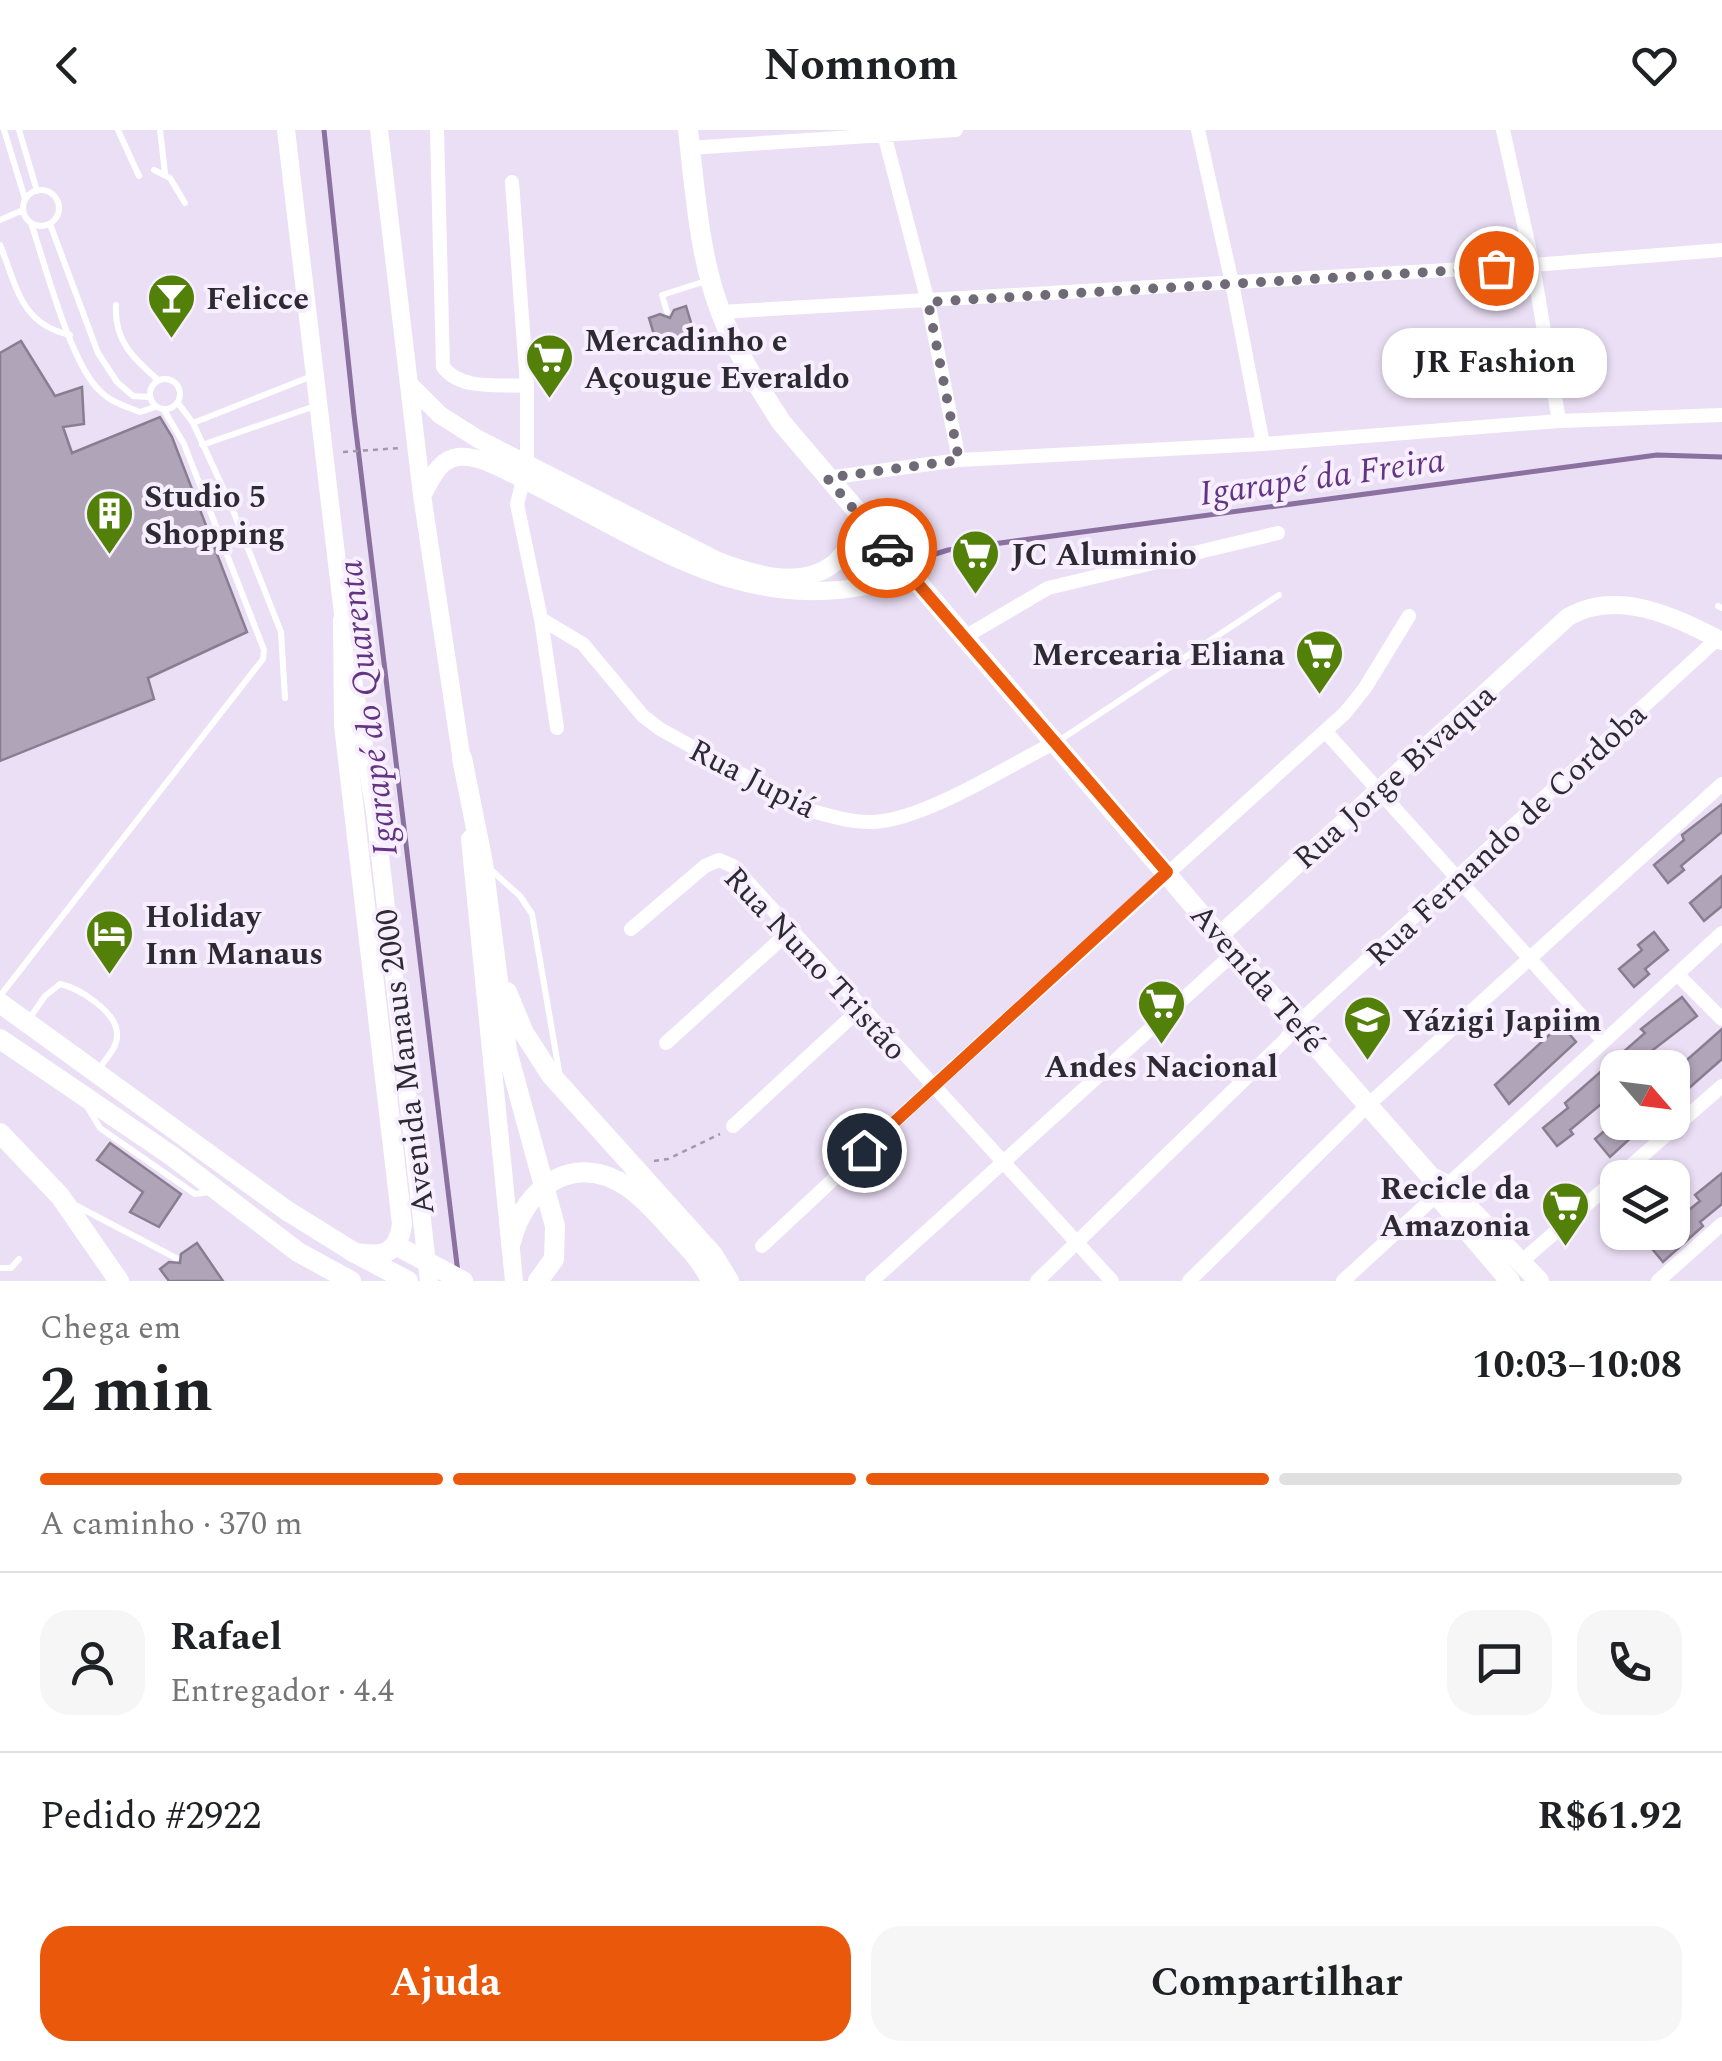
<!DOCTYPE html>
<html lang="pt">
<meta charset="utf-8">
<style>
:root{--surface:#fff;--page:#f6f6f6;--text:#202124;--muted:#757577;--line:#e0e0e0;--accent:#ea580c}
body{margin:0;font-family:Spectral,serif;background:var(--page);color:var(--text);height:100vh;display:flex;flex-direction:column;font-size:38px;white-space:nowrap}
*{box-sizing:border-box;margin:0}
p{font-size:32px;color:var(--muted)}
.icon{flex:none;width:55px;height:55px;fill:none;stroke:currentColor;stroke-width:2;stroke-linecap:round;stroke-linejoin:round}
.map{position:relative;height:1151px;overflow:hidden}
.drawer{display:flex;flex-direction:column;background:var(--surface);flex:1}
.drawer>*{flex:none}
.needle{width:65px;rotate:118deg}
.tools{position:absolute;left:1600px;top:920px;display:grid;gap:20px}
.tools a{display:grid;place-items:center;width:90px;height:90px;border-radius:20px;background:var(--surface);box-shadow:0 2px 8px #0004;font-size:50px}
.pin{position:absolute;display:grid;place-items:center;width:85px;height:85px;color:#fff;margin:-42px;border:5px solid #fff;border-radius:50%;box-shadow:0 2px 10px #0007}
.courier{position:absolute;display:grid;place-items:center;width:100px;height:100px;margin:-50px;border:8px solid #ea580c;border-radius:50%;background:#fff;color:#222;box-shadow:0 2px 12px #0007}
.bubble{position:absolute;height:70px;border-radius:30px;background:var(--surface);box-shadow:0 2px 8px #0004;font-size:32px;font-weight:700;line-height:70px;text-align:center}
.headline em{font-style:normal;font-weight:700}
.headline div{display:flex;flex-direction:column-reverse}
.headline{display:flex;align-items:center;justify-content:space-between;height:170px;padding:0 40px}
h1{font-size:65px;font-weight:700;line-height:75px}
.bar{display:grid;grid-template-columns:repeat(4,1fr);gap:15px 10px;align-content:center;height:120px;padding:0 40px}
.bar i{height:12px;border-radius:8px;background:var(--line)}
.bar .on{background:var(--accent)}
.bar p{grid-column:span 4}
.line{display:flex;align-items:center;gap:25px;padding:0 40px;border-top:2px solid var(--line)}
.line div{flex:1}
.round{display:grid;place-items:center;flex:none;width:105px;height:105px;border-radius:30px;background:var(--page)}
.button{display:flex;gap:20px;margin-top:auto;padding:20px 40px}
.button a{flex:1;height:115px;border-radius:30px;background:var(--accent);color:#fff;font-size:40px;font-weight:700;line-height:115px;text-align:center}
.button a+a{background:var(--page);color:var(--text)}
header{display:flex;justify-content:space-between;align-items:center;height:130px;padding:0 40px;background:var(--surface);font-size:45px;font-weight:700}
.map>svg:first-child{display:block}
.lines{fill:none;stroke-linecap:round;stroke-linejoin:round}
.stream{stroke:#8b71a0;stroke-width:5}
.building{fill:#afa4b8;stroke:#897e91;stroke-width:2.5}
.path{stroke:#a198a8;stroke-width:2.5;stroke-dasharray:5 5;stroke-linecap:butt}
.service{stroke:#fff;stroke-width:6}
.minor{stroke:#fff;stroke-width:14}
.tertiary{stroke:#fff;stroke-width:18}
.secondary{stroke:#fff;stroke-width:20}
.done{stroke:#706976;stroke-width:10;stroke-dasharray:0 18}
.route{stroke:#ea580c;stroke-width:12}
.labels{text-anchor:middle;stroke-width:8;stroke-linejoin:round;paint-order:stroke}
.poi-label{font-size:32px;font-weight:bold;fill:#2e2a32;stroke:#f7eeff;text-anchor:start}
.street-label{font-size:32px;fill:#2e2a32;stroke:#f7eeff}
.water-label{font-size:35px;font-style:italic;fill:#633481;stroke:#f7eeff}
</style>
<header><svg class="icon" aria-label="back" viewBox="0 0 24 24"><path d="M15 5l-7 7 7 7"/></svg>Nomnom<svg class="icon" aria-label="heart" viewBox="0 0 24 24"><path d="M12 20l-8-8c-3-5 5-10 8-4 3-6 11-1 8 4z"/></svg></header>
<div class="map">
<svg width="1722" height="1151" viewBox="0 0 1722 1151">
<rect width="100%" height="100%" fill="#ebdff5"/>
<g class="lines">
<!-- stream -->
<path class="stream" d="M324,0l30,285 104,858
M929,426l19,-6 709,-95 65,2"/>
</g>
<!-- building -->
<path class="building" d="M686,176l9,30 -11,4 -9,-4 -4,8 -13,4 -9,-30 11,-4 10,4 4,-8z
M21,211l34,55 27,-9 2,37 -21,3 9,26 88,-36 12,20 75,195 -99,46 6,21 -154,62v-408z
M1722,674v28l-41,34 3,4 -16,13 -14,-18 30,-25 -2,-5z
M1722,746v30l-18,15 -14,-18z
M1654,802l14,18 -23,19 4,5 -15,13 -15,-18 23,-19 -4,-5z
M1682,867l15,19 -52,40 4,4 -9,8h-22v22l-48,40 3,4 -16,12 -14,-18 25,-20 -3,-5 80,-70 -4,-4z
M1561,894l15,18 -67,62 -14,-19z
M1722,899v30l-50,44v-30z
M1615,992h33l-38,35 -15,-18z
M110,1013l71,51 -22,33 -29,-15 13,-20 -46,-32z
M1722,1043v31l-22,18 3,4 -40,36 -15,-18 14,-12h10l2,-10 26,-21 -5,-6z
M197,1113l26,38h-54l-9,-12 9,-7 11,1 1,-9z"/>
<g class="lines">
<!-- path -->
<path class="path" d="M343,322l57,-4
M654,1031l14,-2 52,-25"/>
<!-- service -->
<path class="service" d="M4,0l21,69
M19,0l18,61
M118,0l21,46
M160,0l5,43
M154,40l16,8 15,25
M23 78a18 18 0 1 1 36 0a18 18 0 1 1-36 0Z
M0,90l23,-10
M31,93c14,41 39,139 68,167 11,12 26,16 41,22l15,-5
M50,94l48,129 19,29 16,14 16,1
M0,115c17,41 20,79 70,90
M116,175c-2,36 17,53 42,75
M667,182l-5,-17 44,-14
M678,212l2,8 48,-17
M150 264a15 15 0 1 1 30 0a15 15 0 1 1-30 0Z
M178,273l15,20 37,80 51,129 4,66
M193,293l119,-47
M202,315l113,-39
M1718,476l4,2
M1060,610l219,-145
M490,739l30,27 12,18 28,163
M0,866l263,-337 1,-9 -80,-206 -20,-34
M29,889l16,-23 15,-12c19,4 57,28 57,50 1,13 -11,24 -18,35
M88,978l12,20 95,66 14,-2
M75,1075l101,53
M0,1138h11l8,-9"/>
<!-- minor -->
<path class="minor" d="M437,0l6,237c18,24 57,17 84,19
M883,0l45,172 31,158
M1198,0l34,153 31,161
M1503,0l30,135 26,156
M690,18l266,-18
M512,52l15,204v79l-10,39 24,115 16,109
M720,182l813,-47 189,-15
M827,348l132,-18 304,-16 296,-23 163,-6
M541,489l42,25 60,72 17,13 144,80c23,6 46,14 70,13 52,-3 132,-55 180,-79
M963,508l85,-50 230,-55
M1325,601l278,309
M631,799l74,-63 14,-6 14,6 379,415
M1677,844l45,45
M666,913l125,-113
M733,996l128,-118
M762,1116l170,-159 413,-374 20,-25 44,-72
M1521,1132l201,-176
M872,1151l362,-328
M1037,1151l248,-241 12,-16 420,-385
M1189,1151l179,-176 354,-321
M1343,1151l379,-348
M1658,1151l64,-57"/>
<!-- tertiary -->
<path class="tertiary" d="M286,0l59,501
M379,0l43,365 41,273
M409,254l31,31 38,24 240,122c34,13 81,28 114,4 14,-11 23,-29 32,-45
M423,364c8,-14 16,-35 35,-37 24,-3 57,19 78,29 131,66 221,138 374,89
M350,532l25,150 54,469
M470,709l44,442
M1220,805l348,-318c50,-29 107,0 154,24"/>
<!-- secondary -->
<path class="secondary" d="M688,0c7,59 11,127 33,183 15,39 38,74 60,109l453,531 197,224 16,8 92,96
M343,490l1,105 58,499c-4,31 -20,33 -47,29
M462,628l21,105 24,188 48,175 -1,33 -16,22
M507,862l17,41 27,42 162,180 16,26
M0,873l286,207 69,43 53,28
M0,909l172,117 126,96 53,29
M0,1003l60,63 59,85
M1431,1047l6,18 73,86
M511,1112c14,-56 63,-91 117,-55 17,12 32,29 45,44 14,15 30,31 38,50
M397,1116l66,35"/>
</g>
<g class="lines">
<!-- done -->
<path class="done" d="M887,418l-60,-70 132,-18 -31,-158 568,-34"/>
<!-- route -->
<path class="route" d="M864,1020l303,-278 -280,-324"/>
</g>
<!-- icons -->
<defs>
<symbol id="bar-pin" viewBox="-11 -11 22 30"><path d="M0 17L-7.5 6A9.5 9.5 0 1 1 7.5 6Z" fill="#538009" stroke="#f7eeff"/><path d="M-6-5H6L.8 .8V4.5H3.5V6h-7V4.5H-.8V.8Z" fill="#fff"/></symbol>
<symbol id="supermarket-pin" viewBox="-11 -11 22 30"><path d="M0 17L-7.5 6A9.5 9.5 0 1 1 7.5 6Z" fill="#538009" stroke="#f7eeff"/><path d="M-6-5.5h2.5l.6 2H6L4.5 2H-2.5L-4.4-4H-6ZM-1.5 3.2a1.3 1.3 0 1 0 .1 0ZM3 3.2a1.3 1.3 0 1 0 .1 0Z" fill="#fff"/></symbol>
<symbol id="building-pin" viewBox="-11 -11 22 30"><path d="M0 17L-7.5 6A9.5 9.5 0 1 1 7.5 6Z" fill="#538009" stroke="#f7eeff"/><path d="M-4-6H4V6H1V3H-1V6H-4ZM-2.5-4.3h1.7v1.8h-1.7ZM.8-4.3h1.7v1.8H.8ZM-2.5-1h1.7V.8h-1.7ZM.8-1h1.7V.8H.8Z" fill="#fff"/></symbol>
<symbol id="hotel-pin" viewBox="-11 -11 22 30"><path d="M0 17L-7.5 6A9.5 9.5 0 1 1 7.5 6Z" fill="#538009" stroke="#f7eeff"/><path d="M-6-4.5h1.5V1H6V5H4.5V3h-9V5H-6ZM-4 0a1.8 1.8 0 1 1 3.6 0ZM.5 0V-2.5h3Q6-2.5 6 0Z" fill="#fff"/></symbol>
<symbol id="school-pin" viewBox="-11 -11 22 30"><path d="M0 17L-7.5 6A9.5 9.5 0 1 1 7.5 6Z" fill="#538009" stroke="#f7eeff"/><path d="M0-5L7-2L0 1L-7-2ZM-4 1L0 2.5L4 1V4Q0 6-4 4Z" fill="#fff"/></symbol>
</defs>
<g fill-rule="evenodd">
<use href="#bar-pin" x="144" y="140" width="55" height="75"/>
<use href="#supermarket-pin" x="522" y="200" width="55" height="75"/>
<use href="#building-pin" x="82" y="356" width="55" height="75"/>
<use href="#supermarket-pin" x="948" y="396" width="55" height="75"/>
<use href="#supermarket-pin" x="1292" y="496" width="55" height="75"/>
<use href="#hotel-pin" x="82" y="776" width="55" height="75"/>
<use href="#supermarket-pin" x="1134" y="846" width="55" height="75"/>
<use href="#school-pin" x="1340" y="862" width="55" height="75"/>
<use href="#supermarket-pin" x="1538" y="1048" width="55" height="75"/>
</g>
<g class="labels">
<!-- poi labels -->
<g class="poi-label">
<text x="206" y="179">Felicce</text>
<text x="584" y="221">Mercadinho e<tspan x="584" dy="37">Açougue Everaldo</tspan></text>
<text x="144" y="377">Studio 5<tspan x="144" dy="37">Shopping</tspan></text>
<text x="1011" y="435">JC Aluminio</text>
<text x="1285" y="535" text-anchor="end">Mercearia Eliana</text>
<text x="145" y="797">Holiday<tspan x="145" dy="37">Inn Manaus</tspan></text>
<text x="1402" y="901">Yázigi Japiim</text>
<text x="1161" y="947" text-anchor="middle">Andes Nacional</text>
<text x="1530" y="1069" text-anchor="end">Recicle da<tspan x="1530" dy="37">Amazonia</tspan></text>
</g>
<!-- street labels -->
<g class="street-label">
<text transform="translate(1394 646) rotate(-42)" y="11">Rua Jorge Bivaqua</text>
<text transform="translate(753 648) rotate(27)" y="11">Rua Jupiá</text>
<text transform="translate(1506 704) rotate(-43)" y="11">Rua Fernando de Cordoba</text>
<text transform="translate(816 833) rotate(47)" y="11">Rua Nuno Tristão</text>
<text transform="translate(1258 848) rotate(49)" y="11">Avenida Tefé</text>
<text transform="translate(404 932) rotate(-97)" y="11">Avenida Manaus 2000</text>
</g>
<!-- water labels -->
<g class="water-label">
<text transform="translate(1322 346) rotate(-8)" y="12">Igarapé da Freira</text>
<text transform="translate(367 578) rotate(-97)" y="12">Igarapé do Quarenta</text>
</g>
</g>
</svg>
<div class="tools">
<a><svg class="needle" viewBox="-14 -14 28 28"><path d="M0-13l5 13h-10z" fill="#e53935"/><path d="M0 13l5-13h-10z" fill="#757577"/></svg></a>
<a><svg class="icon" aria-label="layers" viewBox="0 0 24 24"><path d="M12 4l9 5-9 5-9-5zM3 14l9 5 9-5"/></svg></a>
</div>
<div class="pin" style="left:1496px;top:138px;background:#ea580c"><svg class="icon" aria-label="bag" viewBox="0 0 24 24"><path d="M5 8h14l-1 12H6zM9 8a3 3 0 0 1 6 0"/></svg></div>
<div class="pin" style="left:864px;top:1020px;background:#1f2937"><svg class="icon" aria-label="home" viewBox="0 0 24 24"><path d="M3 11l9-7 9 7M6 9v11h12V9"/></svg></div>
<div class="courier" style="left:887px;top:418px"><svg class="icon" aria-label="car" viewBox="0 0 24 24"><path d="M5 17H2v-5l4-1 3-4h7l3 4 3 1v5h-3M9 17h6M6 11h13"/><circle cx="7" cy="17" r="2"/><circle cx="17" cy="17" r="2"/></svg></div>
<div class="bubble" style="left:1382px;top:198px;width:225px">JR Fashion</div>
</div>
<section class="drawer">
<div class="headline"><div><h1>2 min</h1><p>Chega em</p></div><em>10:03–10:08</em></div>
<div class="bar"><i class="on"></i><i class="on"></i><i class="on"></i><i></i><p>A caminho · 370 m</p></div>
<div class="line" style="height:180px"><a class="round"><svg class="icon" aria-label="person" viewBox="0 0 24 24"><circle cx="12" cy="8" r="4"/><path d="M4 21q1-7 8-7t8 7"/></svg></a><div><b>Rafael</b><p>Entregador · 4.4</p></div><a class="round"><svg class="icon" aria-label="chat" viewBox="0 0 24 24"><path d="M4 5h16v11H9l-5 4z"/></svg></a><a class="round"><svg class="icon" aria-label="phone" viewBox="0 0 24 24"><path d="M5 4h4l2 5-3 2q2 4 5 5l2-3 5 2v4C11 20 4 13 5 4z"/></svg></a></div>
<div class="line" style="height:130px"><div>Pedido #2922</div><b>R$61.92</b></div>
<div class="button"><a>Ajuda</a><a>Compartilhar</a></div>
</section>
